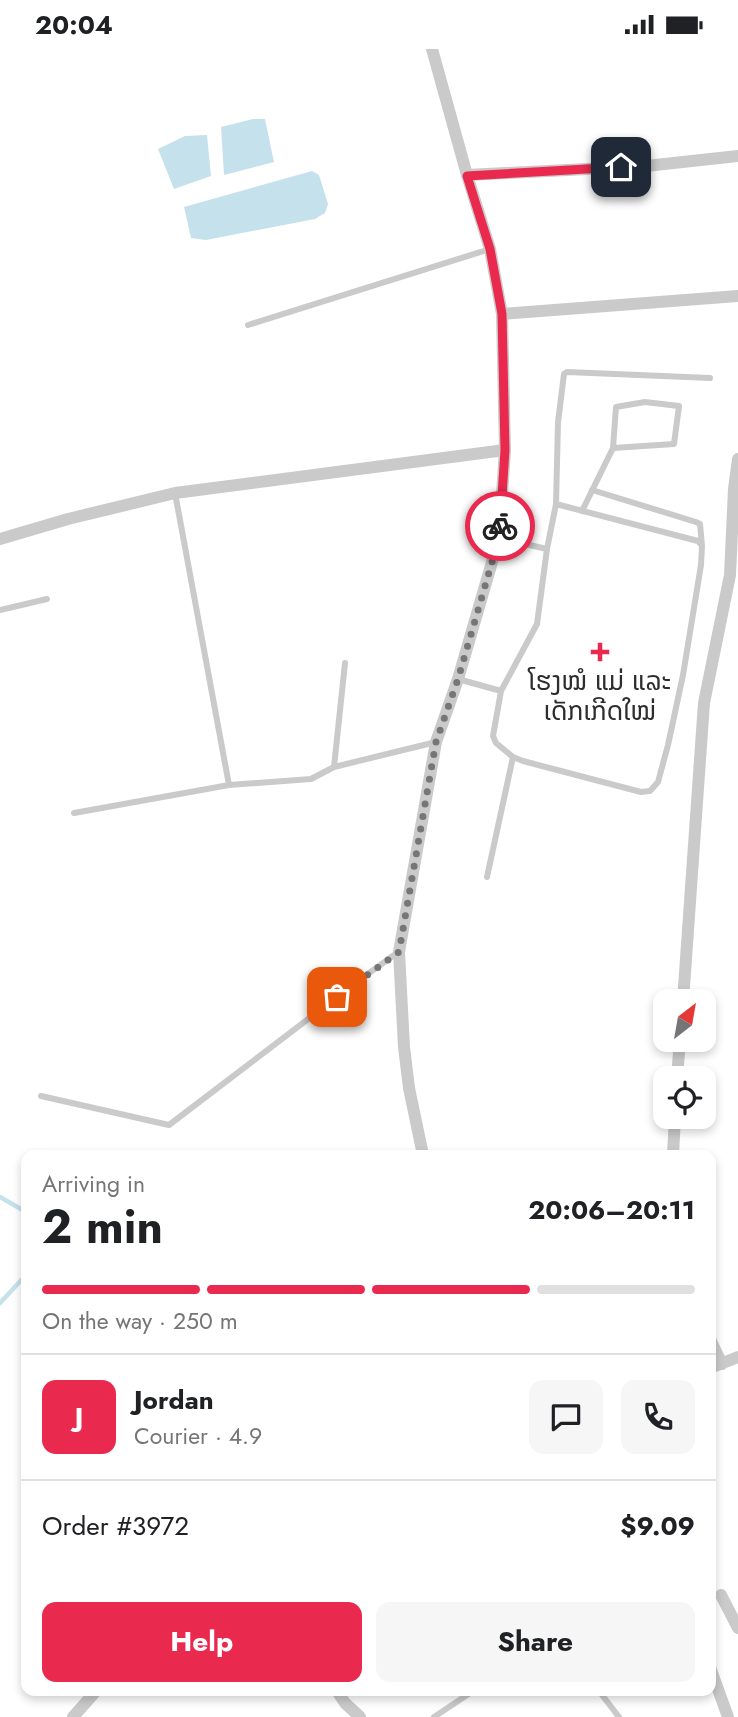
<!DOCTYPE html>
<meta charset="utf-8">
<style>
:root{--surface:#fff;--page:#f6f6f6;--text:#202124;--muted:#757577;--line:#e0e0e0;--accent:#ea294e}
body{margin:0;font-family:Jost,"Noto Sans Lao",sans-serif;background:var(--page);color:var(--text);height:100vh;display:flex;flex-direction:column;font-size:26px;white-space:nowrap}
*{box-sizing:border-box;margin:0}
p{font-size:23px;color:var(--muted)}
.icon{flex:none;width:38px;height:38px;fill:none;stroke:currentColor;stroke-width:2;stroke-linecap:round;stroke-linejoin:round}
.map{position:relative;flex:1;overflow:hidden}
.side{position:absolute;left:21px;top:1101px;width:695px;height:546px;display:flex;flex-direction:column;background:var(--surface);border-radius:14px;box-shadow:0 4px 10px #0003}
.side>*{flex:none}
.needle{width:46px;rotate:31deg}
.tools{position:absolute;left:653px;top:940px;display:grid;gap:14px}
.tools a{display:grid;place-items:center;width:63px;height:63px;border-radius:14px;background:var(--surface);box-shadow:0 4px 10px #0003;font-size:35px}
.pin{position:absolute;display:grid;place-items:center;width:60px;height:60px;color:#fff;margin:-30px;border-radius:14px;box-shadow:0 4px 10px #0006}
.courier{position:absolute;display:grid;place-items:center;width:70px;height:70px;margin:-35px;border:5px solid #ea294e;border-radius:50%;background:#fff;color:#222;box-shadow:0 2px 9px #0007}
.summary em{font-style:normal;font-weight:700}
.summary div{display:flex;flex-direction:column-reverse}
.summary{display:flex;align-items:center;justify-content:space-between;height:119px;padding:0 21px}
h1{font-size:46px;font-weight:700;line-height:52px}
.bar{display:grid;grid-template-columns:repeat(4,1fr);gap:10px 7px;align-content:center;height:84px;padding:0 21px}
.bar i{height:9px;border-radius:5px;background:var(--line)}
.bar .active{background:var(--accent)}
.bar p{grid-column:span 4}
.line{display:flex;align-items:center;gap:18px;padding:0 21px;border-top:2px solid var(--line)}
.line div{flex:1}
.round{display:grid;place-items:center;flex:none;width:74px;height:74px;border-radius:14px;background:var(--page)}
.primary-button{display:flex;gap:14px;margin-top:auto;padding:14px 21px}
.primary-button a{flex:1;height:80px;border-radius:14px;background:var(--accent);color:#fff;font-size:28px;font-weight:700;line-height:80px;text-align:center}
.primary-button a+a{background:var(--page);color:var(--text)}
.status{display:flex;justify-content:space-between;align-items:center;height:49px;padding:0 35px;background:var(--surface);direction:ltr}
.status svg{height:19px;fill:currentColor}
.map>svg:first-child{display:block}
.water{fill:#c5e1ec}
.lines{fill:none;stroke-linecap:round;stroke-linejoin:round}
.stream{stroke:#c5e1ec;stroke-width:4.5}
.service{stroke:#cacaca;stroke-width:6}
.minor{stroke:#cacaca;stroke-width:12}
.done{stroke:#767676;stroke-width:7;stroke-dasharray:0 12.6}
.route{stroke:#ea294e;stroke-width:9}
.poi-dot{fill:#ea294e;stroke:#fff;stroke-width:2.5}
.labels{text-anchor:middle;stroke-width:7;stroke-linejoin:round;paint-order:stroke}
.poi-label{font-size:26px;fill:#2d2d2d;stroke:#fff}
</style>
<div class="status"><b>20:04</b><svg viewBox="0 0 49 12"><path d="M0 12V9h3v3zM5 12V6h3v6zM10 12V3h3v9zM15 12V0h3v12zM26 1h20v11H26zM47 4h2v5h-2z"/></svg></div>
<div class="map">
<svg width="738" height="1668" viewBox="0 0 738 1668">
<rect width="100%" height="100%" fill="#fff"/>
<!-- water -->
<path class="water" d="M253,70h12l9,43 -50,13 -3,-48z
M207,86l4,41 -37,13 -16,-40 27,-13z
M312,122l7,4 9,29 -3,9 -10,6 -109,21 -15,-2 -7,-31z"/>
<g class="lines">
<!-- stream -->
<path class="stream" d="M0,1148l26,15
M0,1254l26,-28"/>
<!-- service -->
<path class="service" d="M248,276l242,-76
M592,441l104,32 4,2 2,22
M175,444l54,292
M556,455l2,-82 6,-48 3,-2 143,6
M582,462l31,-63 61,-4 5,-38 -34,-4 -29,5 -3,41
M0,561l47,-11
M458,630l43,12 36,-67 10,-75 -48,-11
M501,642l-8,45 3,7 17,14 10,4 118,31 9,-1 8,-9 10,-37 15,-70 18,-110 1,-19 -4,-5 -142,-37 -9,45
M334,718l11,-104
M74,764l155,-28 82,-6 23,-12 102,-25
M487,828l26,-120
M41,1047l128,29 189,-144 39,-28
M599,1642l20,26
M434,1668l39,-26"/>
<!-- minor -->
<path class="minor" d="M467,126l179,-9 92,-10
M502,265l236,-18
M0,490l68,-20 107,-26 330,-43
M683,952l21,-298 26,-128 4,-86 4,-30
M677,1029l3,-39
M423,1106l-14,-67 -5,-41 -5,-95 37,-210 22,-63 41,-141 6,-88 -3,-136 -12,-65 -23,-74 -35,-126
M673,1106l2,-38
M710,1290l12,25
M710,1319l28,-11
M721,1546l17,33
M710,1618l18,50
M337,1642l8,12 15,14
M73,1668l23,-26"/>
</g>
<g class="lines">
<!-- done -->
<path class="done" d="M337,948l62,-45 37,-210 22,-63 41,-141 1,-12"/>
<!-- route -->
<path class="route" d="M500,477l5,-76 -3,-136 -12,-65 -23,-73 154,-9"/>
</g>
<!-- markers -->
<path class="poi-dot" d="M596.5 592.5h7v7h7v7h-7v7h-7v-7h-7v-7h7z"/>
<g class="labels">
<!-- poi labels -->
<g class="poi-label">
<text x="600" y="641">ໂຮງໝໍ ແມ່ ແລະ<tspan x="600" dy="30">ເດັກເກີດໃໝ່</tspan></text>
</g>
</g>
</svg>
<div class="tools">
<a><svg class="needle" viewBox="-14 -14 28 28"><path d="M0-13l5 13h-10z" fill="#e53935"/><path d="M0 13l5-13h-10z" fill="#757577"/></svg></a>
<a><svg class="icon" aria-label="locate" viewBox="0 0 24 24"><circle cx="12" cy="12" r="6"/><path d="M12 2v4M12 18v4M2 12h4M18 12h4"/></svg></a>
</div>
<div class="pin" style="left:337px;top:948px;background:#ea580c"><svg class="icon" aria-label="bag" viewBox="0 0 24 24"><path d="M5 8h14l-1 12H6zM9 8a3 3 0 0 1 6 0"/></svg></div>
<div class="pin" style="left:621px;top:118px;background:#1f2937"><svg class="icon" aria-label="home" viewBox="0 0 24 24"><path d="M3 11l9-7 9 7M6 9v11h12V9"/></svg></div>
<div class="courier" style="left:500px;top:477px"><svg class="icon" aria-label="bike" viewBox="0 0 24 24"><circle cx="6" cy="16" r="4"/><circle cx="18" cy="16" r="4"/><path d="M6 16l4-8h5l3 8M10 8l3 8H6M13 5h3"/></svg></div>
<section class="side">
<div class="summary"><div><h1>2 min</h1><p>Arriving in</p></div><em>20:06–20:11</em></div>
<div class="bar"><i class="active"></i><i class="active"></i><i class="active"></i><i></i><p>On the way · 250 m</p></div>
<div class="line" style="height:126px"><b class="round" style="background:var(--accent);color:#fff">J</b><div><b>Jordan</b><p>Courier · 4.9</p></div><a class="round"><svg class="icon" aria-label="chat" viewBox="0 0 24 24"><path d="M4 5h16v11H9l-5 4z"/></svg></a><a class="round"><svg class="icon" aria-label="phone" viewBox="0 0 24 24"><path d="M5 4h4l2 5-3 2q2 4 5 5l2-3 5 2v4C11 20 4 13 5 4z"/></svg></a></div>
<div class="line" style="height:91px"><div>Order #3972</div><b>$9.09</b></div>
<div class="primary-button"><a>Help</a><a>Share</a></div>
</section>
</div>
